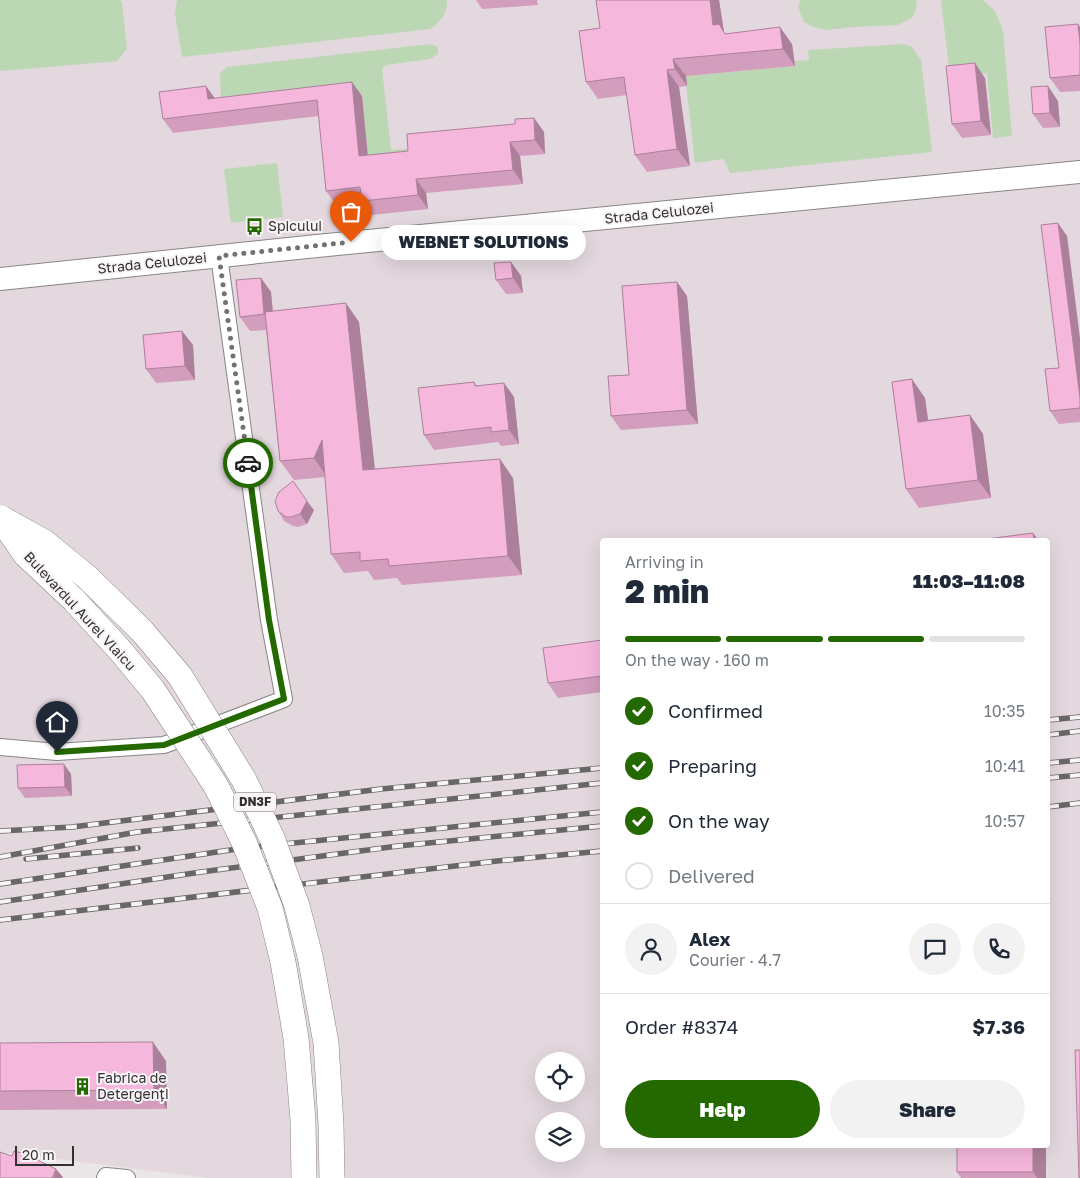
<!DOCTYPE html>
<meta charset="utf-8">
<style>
:root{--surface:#fff;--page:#f2f2f3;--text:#1f2937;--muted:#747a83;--line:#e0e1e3;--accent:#246800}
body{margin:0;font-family:"Golos Text",sans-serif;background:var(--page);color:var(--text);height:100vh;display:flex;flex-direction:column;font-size:19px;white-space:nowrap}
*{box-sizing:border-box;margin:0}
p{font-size:16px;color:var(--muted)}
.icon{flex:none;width:28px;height:28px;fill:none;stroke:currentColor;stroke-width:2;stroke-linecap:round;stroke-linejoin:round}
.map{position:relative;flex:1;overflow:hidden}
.side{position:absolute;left:600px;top:538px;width:450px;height:610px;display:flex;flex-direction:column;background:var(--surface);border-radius:5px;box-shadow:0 5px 20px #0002}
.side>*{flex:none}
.fabs{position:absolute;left:535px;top:1052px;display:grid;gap:10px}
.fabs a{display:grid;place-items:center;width:50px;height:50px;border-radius:50%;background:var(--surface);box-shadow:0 5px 20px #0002;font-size:25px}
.scale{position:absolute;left:15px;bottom:12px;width:59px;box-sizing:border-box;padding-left:5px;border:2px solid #323132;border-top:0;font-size:14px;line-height:18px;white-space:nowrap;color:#323132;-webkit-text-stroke:4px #f9f4f7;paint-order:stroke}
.pin{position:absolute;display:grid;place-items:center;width:42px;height:42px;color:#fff;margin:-51px -21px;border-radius:50% 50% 50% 0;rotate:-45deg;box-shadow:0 0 5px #0007}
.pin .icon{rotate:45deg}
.courier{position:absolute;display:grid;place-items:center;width:50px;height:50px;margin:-25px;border:4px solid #246800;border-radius:50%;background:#fff;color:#222;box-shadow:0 1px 6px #0007}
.bubble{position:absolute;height:35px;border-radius:18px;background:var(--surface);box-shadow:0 5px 20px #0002;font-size:16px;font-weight:800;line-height:35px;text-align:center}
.headline em{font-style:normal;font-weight:800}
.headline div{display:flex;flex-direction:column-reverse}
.headline{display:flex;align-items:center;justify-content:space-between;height:85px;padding:0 25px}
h1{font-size:32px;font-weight:800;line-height:38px}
.bar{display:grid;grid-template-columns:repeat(4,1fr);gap:8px 5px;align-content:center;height:60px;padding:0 25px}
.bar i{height:6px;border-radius:4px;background:var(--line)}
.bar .current{background:var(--accent)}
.bar p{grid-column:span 4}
.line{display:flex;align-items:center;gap:12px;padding:0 25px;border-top:1px solid var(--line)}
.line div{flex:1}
.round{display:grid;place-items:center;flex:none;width:52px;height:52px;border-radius:26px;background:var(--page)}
ol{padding:0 25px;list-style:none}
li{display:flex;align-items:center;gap:15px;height:55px}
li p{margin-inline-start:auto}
li .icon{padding:5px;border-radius:50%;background:var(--accent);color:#fff;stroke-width:4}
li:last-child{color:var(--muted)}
li i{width:28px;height:28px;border:2px solid var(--line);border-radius:50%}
.cta{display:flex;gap:10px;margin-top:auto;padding:10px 25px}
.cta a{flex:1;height:58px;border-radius:30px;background:var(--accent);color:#fff;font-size:20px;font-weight:800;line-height:58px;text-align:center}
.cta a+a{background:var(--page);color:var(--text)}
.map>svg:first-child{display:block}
.built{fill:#e4d8df;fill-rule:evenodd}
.green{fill:#bcd7b4}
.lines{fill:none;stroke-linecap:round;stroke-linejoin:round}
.street-casing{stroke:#898587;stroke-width:18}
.secondary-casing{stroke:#898587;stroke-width:24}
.street{stroke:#fff;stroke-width:16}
.secondary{stroke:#fff;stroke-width:22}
.rail-casing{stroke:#686667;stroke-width:5.5}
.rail{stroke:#f9f4f7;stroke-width:4;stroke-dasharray:11;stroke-linecap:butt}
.primary-bridge-casing{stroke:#898587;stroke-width:26;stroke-linecap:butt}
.primary-bridge{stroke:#fff;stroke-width:25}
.wall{fill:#d39dbd}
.shaded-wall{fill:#ac809a}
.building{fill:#f5b7dc;stroke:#ac809a}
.done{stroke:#737172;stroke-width:5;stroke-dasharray:0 9}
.route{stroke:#246800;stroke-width:6}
.labels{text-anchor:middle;stroke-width:4;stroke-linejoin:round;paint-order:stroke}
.shield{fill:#f9f4f7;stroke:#6e6c6d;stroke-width:1}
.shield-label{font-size:12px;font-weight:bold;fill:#323132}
.street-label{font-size:14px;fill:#323132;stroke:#f9f4f7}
.poi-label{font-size:14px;fill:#323132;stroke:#f9f4f7;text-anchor:start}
</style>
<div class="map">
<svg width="1080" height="1178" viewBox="0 0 1080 1178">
<rect width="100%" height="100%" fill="#ebe7e9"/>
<!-- built -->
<path class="built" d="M0,0h1080v1178h-872l-208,-26zM602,540h446v605h-446zM544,1061h32v33h-32zM544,1121h32v33h-32z"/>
<!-- green -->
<path class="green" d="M0,0h120l2,3 5,46 -10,12 -114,10 -3,-1z
M177,0h270c1,12 -7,23 -17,29l-248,28 -7,-43z
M800,0h116l1,6 -5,12 -14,7 -45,2 -26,3 -14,-3 -9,-5 -6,-15z
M941,0h42l12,11 8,20 9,105 -19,2 -6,-65 -37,3z
M430,44l8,3v7l-8,5 -44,6 -4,4 9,81 26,-2 -48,22 -7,-74 -146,4 5,-3 -1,-24 7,-6z
M904,44l8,3 9,13 11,92 -202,21 -6,-14 -29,4 -10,-87 110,-10v-5l14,-1 -1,-10z
M277,163l6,54 -52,6 -7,-54z"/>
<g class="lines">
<defs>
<path id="street" d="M0,747l57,5 107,-7 120,-46 -15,-79 -50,-364
M105,1178l1,-2 21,2"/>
<path id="secondary" d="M0,279l317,-33 763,-74"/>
</defs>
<!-- street casing -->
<use href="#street" class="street-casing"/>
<!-- secondary casing -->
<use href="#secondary" class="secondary-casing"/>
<!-- street -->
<use href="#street" class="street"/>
<!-- secondary -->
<use href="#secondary" class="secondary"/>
<defs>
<path id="rail" d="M1048,720l32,-3
M1048,735l32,-4
M1048,763l32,-3
M1048,778l32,-3
M1048,807l32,-4
M0,831l72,-4 309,-38 221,-21
M0,857l137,-25 465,-49
M26,859l112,-11
M0,884l244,-36 358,-36
M0,902l201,-30 197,-26 204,-20
M0,920l497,-59 105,-10"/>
</defs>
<!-- rail casing -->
<use href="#rail" class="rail-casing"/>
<!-- rail -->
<use href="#rail" class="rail"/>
<defs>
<path id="primary-bridge" d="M1,518l43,24 43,35 55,54 38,45 64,104 28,58 25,68 13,50 16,87 5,82 1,53
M3,522l23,33 48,45 45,49 34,41 63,96 28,56 26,66 13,54 13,76 7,82 1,58"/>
</defs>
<!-- primary-bridge casing -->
<use href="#primary-bridge" class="primary-bridge-casing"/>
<!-- primary-bridge -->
<use href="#primary-bridge" class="primary-bridge"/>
</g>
<!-- wall -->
<path class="wall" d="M476,0h61l1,5 -56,4z
M596,0h123l5,32 1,2 67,10 3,22 -109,10 1,10 -8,1 11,79 -43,6 -12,-17 -8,-60 -29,4 -12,-17 14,-54z
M1078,24l2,3v64l-20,1 -10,-14z
M985,78l6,57 -29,3 -10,-14z
M362,96l6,59 40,-4 107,-27 19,-6 10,14 1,22 -25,2 3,28 -97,9 2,16 -56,6 -9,-13 -27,3 -10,-14 -7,-75 -146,17 -10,-14 52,-21z
M1058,101l2,26 -17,1 -10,-14z
M1067,236l13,103v83l-21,2 -9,-13 9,-43z
M511,262l10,14 2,17 -17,1 -10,-14z
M261,278l10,14 2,19 86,11 16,148 138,8 9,97 -120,10 -5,-7 -23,2 -6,-9 -24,2 -13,-19 -6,-77 -31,3 -14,-19 -14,-131 -16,1 -10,-14z
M677,282l10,14 11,128 -77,6 -10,-14 18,-41z
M182,331l11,14 2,35 -39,3 -10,-14z
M474,382l3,4 27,-3 10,14 5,47 -18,2 -3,-4 -64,8 -10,-15z
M925,398l3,22 42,-5 13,19 8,64 -72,10 -13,-19z
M314,510l-7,14 -9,3 -5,-1 -9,-5 -6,-10z
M602,640v52l-44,6 -10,-15z
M71,774l1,22 -47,2 -7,-10z
M0,1043l166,18 1,48 -167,1z
M1046,1145v33h-85l-4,-6z"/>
<!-- shaded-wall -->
<path class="shaded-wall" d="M710,0h9l5,32 13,19 -24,-26z
M1078,24l2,3v16z
M780,27l12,17 3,22 -12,-17z
M673,59l13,17 1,10 -12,-17z
M975,63l10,15 6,57 -10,-14z
M667,70l12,17 11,79 -13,-17z
M352,82l10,14 7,74 -10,-14z
M206,86l10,14 2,13 -10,-14z
M1048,86l10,15 2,26 -10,-14z
M534,118l10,14 1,22 -10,-14z
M510,142l10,14 3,28 -10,-14z
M416,179l10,14 2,16 -10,-14z
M1058,223l9,13 13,103v59z
M511,262l10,14 2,17 -10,-15z
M261,278l10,14 3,37 -10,-15z
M677,282l10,14 11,128 -11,-14z
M346,303l13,19 18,167 -14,-19z
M182,331l11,14 2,35 -10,-14z
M912,379l13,19 6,43 -13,-19z
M504,383l10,14 5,47 -10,-14z
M970,415l13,19 8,64 -13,-18z
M322,440l5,37 -13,-19z
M500,459l13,19 9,97 -14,-19z
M307,501l7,9 -7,14 -7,-10z
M1033,533l5,7h-4z
M64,764l7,10 1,22 -7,-9z
M153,1042l13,19 1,48 -13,-19z
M1033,1145h13v33h-9l-4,-6z
M56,1169l7,8 -1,1h-9z"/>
<!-- building -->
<path class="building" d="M596,0h114l3,25 6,-1 6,10 55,-7 3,22 -110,10 2,10 -8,1 10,79 -42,6 -11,-78 -38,5 -7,-51 21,-3z
M1078,24l2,19v32l-30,3 -5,-51z
M975,63l6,58 -29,3 -6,-58z
M352,82l7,74 49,-5 -1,-17 108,-10v-5l19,-1 1,22 -25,2 3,28 -97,9 2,16 -56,6 -2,-14 -34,4 -9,-91 -154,19 -4,-27 47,-6 2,13z
M1048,86l2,27 -17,1 -2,-27z
M1058,223l22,175v10l-30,3 -5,-42 14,-1 -18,-143z
M511,262l2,16 -17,2 -2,-17z
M261,278l3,36 -24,3 -4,-37z
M677,282l10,128 -76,6 -3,-40 21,-1 -7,-89z
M346,303l17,167 137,-11 8,97 -119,10 -1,-7 -28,2v-9l-29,2 -9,-114 -8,18 -34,3 -15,-149z
M182,331l3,35 -39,3 -3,-34z
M912,379l6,43 52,-7 8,65 -72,9 -14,-107z
M474,382l1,4 29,-3 5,47 -18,2v-5l-67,8 -6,-47z
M293,481l14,20 -7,13 -9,3h-5l-8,-6 -3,-10 4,-9z
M1033,533l1,7h-47v-1z
M602,640v36l-54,7 -5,-35z
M64,764l1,23 -47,1 -1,-23z
M153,1042l1,48 -154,1v-48z
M1075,1050h5v128h-1z
M957,1145h76v27h-76z
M14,1151l11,3 31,15 -4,9h1h-53v-26l12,4z"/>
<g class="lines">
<!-- done -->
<path class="done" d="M248,463l-29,-207 132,-14"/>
<!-- route -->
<path class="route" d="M57,752l107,-7 120,-46 -15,-79 -21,-157"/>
</g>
<!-- icons -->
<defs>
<symbol id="bus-bare" viewBox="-9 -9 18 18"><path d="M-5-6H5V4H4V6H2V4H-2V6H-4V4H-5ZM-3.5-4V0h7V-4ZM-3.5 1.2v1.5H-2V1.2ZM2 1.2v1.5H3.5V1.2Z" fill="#246800" stroke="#f9f4f7" stroke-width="2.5" paint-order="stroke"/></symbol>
<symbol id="building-bare" viewBox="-9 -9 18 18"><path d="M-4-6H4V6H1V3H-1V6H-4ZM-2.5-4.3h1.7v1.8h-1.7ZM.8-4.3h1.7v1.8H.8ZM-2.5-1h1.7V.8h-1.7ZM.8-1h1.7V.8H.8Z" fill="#246800" stroke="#f9f4f7" stroke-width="2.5" paint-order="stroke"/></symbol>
</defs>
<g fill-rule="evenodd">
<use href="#bus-bare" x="242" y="214" width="25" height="25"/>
<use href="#building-bare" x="70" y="1074" width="25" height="25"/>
</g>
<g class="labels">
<!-- shield labels -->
<rect class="shield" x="234" y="792.5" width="42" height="19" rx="4"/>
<g class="shield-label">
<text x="255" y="806">DN3F</text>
</g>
<!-- street labels -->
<g class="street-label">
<text transform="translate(659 213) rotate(-6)" y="5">Strada Celulozei</text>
<text transform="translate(152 263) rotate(-6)" y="5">Strada Celulozei</text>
<text transform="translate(80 611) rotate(47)" y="5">Bulevardul Aurel Vlaicu</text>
</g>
<!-- poi labels -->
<g class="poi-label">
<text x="268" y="231">Spicului</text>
<text x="97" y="1083">Fabrica de<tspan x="97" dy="16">Detergenți</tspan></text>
</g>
</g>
</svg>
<div class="fabs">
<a><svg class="icon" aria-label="locate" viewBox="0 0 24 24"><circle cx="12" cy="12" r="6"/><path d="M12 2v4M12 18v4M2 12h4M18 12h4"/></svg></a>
<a><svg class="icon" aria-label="layers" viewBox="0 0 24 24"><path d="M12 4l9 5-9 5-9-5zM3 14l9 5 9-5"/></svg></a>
</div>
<div class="scale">20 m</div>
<div class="pin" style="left:351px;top:242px;background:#ea580c"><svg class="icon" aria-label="bag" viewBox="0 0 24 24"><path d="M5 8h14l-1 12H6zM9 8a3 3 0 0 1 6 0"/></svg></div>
<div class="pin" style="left:57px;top:752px;background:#1f2937"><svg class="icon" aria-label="home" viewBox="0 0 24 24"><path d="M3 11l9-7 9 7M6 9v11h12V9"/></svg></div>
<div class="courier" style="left:248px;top:463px"><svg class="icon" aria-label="car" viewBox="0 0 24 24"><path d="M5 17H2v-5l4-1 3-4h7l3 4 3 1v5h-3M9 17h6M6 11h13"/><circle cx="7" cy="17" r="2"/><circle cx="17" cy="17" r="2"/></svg></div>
<div class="bubble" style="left:381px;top:225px;width:205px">WEBNET SOLUTIONS</div>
<section class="side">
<div class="headline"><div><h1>2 min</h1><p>Arriving in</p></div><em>11:03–11:08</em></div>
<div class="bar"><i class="current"></i><i class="current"></i><i class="current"></i><i></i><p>On the way · 160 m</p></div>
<ol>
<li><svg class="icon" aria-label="check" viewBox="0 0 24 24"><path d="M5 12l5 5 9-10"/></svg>Confirmed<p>10:35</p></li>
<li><svg class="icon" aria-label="check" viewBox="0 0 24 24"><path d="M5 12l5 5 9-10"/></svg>Preparing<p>10:41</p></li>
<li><svg class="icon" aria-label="check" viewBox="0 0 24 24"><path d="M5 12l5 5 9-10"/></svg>On the way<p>10:57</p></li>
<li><i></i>Delivered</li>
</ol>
<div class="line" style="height:90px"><a class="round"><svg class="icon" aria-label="person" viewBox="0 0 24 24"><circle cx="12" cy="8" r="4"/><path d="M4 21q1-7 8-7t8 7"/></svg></a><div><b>Alex</b><p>Courier · 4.7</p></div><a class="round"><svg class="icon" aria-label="chat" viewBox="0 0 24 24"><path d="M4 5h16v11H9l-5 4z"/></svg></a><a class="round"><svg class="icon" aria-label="phone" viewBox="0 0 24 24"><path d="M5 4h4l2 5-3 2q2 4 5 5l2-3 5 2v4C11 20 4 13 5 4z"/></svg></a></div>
<div class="line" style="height:65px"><div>Order #8374</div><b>$7.36</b></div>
<div class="cta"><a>Help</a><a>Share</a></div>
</section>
</div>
